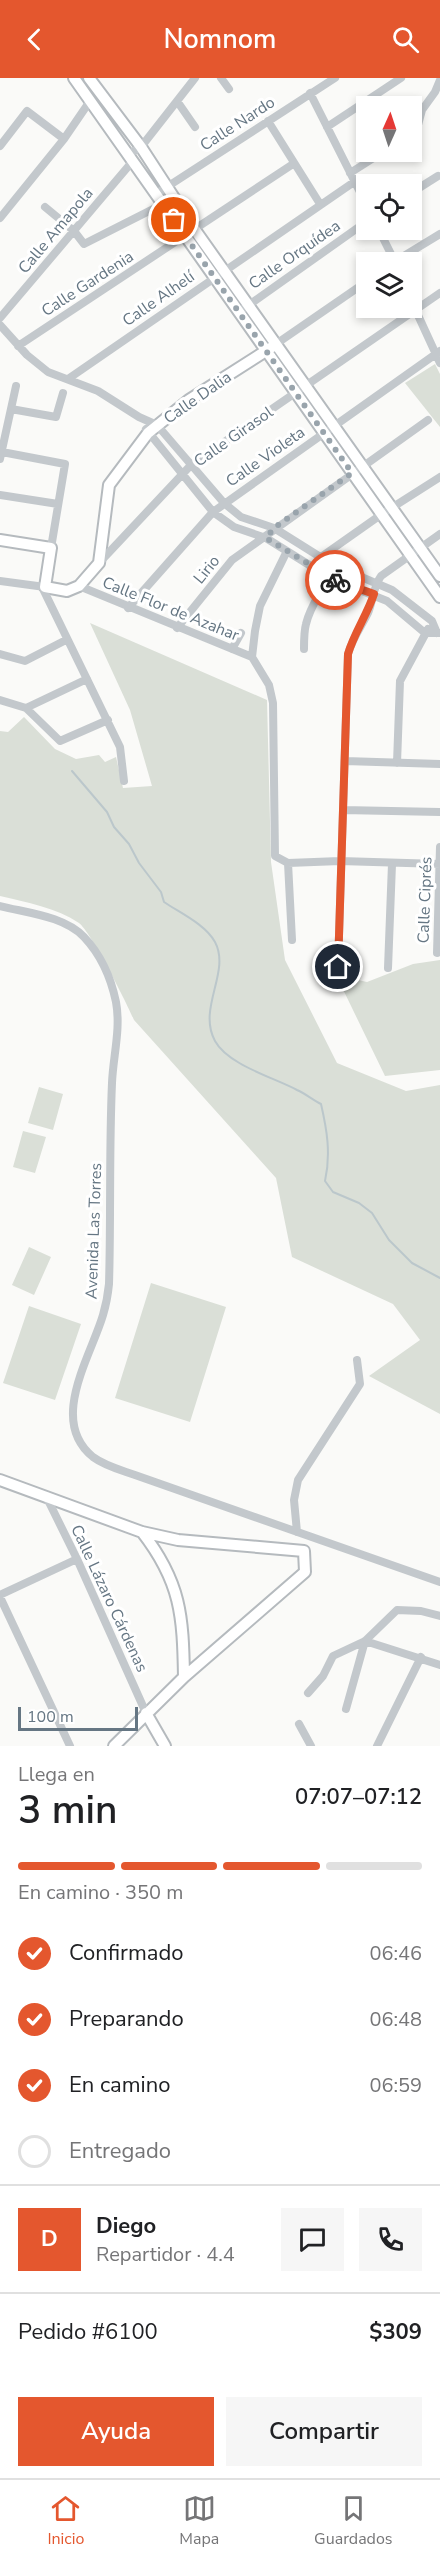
<!DOCTYPE html>
<html lang="es">
<meta charset="utf-8">
<style>
:root{--surface:#fff;--page:#f6f6f6;--text:#202124;--muted:#757577;--line:#e0e0e0;--accent:#e4572e}
body{margin:0;font-family:"Nunito Sans",sans-serif;background:var(--page);color:var(--text);height:100vh;display:flex;flex-direction:column;font-size:22px;white-space:nowrap}
*{box-sizing:border-box;margin:0}
p{font-size:20px;color:var(--muted)}
.icon{flex:none;width:33px;height:33px;fill:none;stroke:currentColor;stroke-width:2;stroke-linecap:round;stroke-linejoin:round}
.map{position:relative;height:1668px;overflow:hidden}
.panel{display:flex;flex-direction:column;background:var(--surface);flex:1}
.panel>*{flex:none}
.needle{width:39px;rotate:3deg}
.controls{position:absolute;left:356px;top:18px;display:grid;gap:12px}
.controls a{display:grid;place-items:center;width:66px;height:66px;border-radius:0px;background:var(--surface);box-shadow:0 3px 9px #0003;font-size:30px}
.scale{position:absolute;left:18px;bottom:15px;width:120px;box-sizing:border-box;padding-left:6px;border:3px solid #657683;border-top:0;font-size:16px;line-height:21px;white-space:nowrap;color:#657683;-webkit-text-stroke:4px #fff;paint-order:stroke}
.pin{position:absolute;display:grid;place-items:center;width:51px;height:51px;color:#fff;margin:-26px;border:3px solid #fff;border-radius:50%;box-shadow:0 2px 6px #0007}
.courier{position:absolute;display:grid;place-items:center;width:60px;height:60px;margin:-30px;border:4px solid #e4572e;border-radius:50%;background:#fff;color:#222;box-shadow:0 2px 8px #0007}
.summary em{font-style:normal;font-weight:600}
.summary div{display:flex;flex-direction:column-reverse}
.summary{display:flex;align-items:center;justify-content:space-between;height:102px;padding:0 18px}
h1{font-size:39px;font-weight:600;line-height:45px}
.bar{display:grid;grid-template-columns:repeat(4,1fr);gap:9px 6px;align-content:center;height:72px;padding:0 18px}
.bar i{height:8px;border-radius:4px;background:var(--line)}
.bar .on{background:var(--accent)}
.bar p{grid-column:span 4}
.line{display:flex;align-items:center;gap:15px;padding:0 18px;border-top:2px solid var(--line)}
.line div{flex:1}
.round{display:grid;place-items:center;flex:none;width:63px;height:63px;border-radius:0px;background:var(--page)}
ol{padding:0 18px;list-style:none}
li{display:flex;align-items:center;gap:18px;height:66px}
li p{margin-inline-start:auto}
li .icon{padding:6px;border-radius:50%;background:var(--accent);color:#fff;stroke-width:4}
li:last-child{color:var(--muted)}
li i{width:33px;height:33px;border:3px solid var(--line);border-radius:50%}
.action{display:flex;gap:12px;margin-top:auto;padding:12px 18px}
.action a{flex:1;height:69px;border-radius:0px;background:var(--accent);color:#fff;font-size:24px;font-weight:600;line-height:69px;text-align:center}
.action a+a{background:var(--page);color:var(--text)}
header{display:flex;justify-content:space-between;align-items:center;height:78px;padding:0 18px;background:var(--accent);color:#fff;font-size:27px;font-weight:600}
.menu{display:flex;justify-content:space-around;align-items:center;height:84px;border-top:2px solid var(--line);background:var(--surface);font-size:16px;color:var(--muted)}
.menu a{display:grid;justify-items:center;gap:3px}
.menu .on{color:var(--accent)}
.map>svg:first-child{display:block}
.green{fill:#dadfd7}
.lines{fill:none;stroke-linecap:round;stroke-linejoin:round}
.stream{stroke:#bbc7cb;stroke-width:2}
.major-casing{stroke:#b5babe;stroke-width:14}
.minor{stroke:#c3c8cc;stroke-width:8}
.major{stroke:#fff;stroke-width:10}
.done{stroke:#99a4ac;stroke-width:6;stroke-dasharray:0 10.8}
.route{stroke:#e4572e;stroke-width:8}
.labels{text-anchor:middle;stroke-width:6;stroke-linejoin:round;paint-order:stroke}
.street-label{font-size:16px;fill:#657683;stroke:#fff}
</style>
<header><svg class="icon" aria-label="back" viewBox="0 0 24 24"><path d="M15 5l-7 7 7 7"/></svg>Nomnom<svg class="icon" aria-label="search" viewBox="0 0 24 24"><circle cx="10" cy="10" r="6"/><path d="M15 15l6 6"/></svg></header>
<div class="map">
<svg width="440" height="1668" viewBox="0 0 440 1668">
<rect width="100%" height="100%" fill="#fafaf8"/>
<!-- green -->
<path class="green" d="M435,286l5,10v53l-35,-44z
M90,545l177,77 4,162 14,98 52,103 69,28 34,-6v329l-71,-38 51,-36 -27,-36 -101,-47 -16,-79 -142,-158c-7,-17 -43,-88 -55,-97 -22,-15 -53,-21 -79,-27v-165l8,1 16,-15 31,32 21,10 23,-4 6,7 11,-5 7,31 29,-2 -22,-76z
M440,882v110l-55,6 -49,-101 31,7 46,-18z
M39,1009l24,7 -10,36 -25,-7z
M23,1053l23,6 -11,36 -22,-6z
M29,1169l22,10 -17,38 -22,-10z
M151,1205l75,24 -36,115 -75,-24z
M29,1228l52,18 -26,76 -52,-17z"/>
<g class="lines">
<!-- stream -->
<path class="stream" d="M72,693l35,41 7,15 15,17 10,19 22,29 3,10c16,11 41,22 51,40 16,30 -18,66 0,99 13,24 60,37 82,49 9,4 16,10 24,14 6,26 10,50 4,77l8,11 26,11 13,10 17,27 23,23 28,15"/>
<defs>
<path id="major" d="M74,0l366,519
M89,0l52,69 54,83 245,346
M0,462l51,8 -6,39 22,4 12,-5 20,-23 10,-78 39,-52 41,-33 83,-53
M0,1402l142,52 36,8 126,11 1,21 -121,105 -70,69
M142,1454c39,50 41,84 42,145
M146,1635l19,33"/>
</defs>
<!-- major casing -->
<use href="#major" class="major-casing"/>
<!-- minor -->
<path class="minor" d="M221,0l8,11
M310,15l56,111
M177,23l18,26
M268,43l52,83
M327,49l74,-49
M411,54l7,-7 4,-15 13,-18 5,-12
M0,68l27,-35 37,28
M127,77l14,-8 54,-69
M350,95l33,-21
M411,115l27,-17
M156,116l179,-116
M45,129l29,24 10,13 79,-40
M0,140l64,-79 26,-38
M379,152l16,32
M394,184l46,-28
M411,222l29,63
M239,234l127,-90
M0,240l132,-156
M0,247l27,30 21,17 50,19 41,26 18,8 67,78 17,14 33,11 59,37 59,25 40,31 5,12
M276,266l90,-62
M18,268l275,-182
M68,301l286,-197
M11,331l45,8 7,-24
M146,351l67,83 21,15 32,11 64,40 57,23 38,32h15
M2,374l63,12 -14,84
M0,381l16,-73
M0,417l58,9
M287,473l-27,55 -5,25 -3,26 17,28 4,18 2,153 13,7 52,-2 100,3
M321,479l61,-43 58,-37
M99,485l92,-98 249,-172
M0,503l45,6 -1,4 76,156 4,34
M79,508l173,71
M128,530l85,-96 227,-161
M177,550l55,-68 196,-140
M232,571l9,-16
M304,571c0,-9 0,-18 2,-25 5,-22 21,-38 27,-59
M0,576l25,7 41,-21
M0,622l26,8 61,-29
M26,630l34,33 48,-21
M345,683l95,3
M397,685l3,-82 28,-52
M343,732l97,2
M288,785l4,77
M0,828c27,7 64,10 84,31 17,18 27,41 32,65 5,27 -3,55 -4,81 -3,67 -1,134 -3,201 -1,10 -3,21 -6,31 -12,41 -55,106 -10,142 12,9 28,13 42,18l305,107
M437,875l3,-106
M338,889l10,-313c4,-15 13,-27 20,-41 5,-12 5,-26 13,-37l59,-42
M388,890l4,-104
M46,1418l31,63 69,154
M297,1454l-3,-32 4,-20 62,-96 -3,-24
M0,1517l77,-36
M0,1519l70,149
M365,1563l75,24
M308,1615l15,-17 10,-20 32,-15 32,-31 24,1 19,5
M346,1631l19,-68
M299,1646l12,22
M377,1668l44,-89"/>
<!-- major -->
<use href="#major" class="major"/>
</g>
<g class="lines">
<!-- done -->
<path class="done" d="M174,142l178,253 -78,55 -8,10 69,42"/>
<!-- route -->
<path class="route" d="M335,502l39,14c-7,21 -20,39 -26,60l-10,313"/>
</g>
<g class="labels">
<!-- street labels -->
<g class="street-label">
<text transform="translate(237 45) rotate(-33)" y="6">Calle Nardo</text>
<text transform="translate(55 152) rotate(-50)" y="6">Calle Amapola</text>
<text transform="translate(294 176) rotate(-35)" y="6">Calle Orquídea</text>
<text transform="translate(87 205) rotate(-33)" y="6">Calle Gardenia</text>
<text transform="translate(158 220) rotate(-35)" y="6">Calle Alhelí</text>
<text transform="translate(197 319) rotate(-35)" y="6">Calle Dalia</text>
<text transform="translate(233 358) rotate(-35)" y="6">Calle Girasol</text>
<text transform="translate(265 378) rotate(-35)" y="6">Calle Violeta</text>
<text transform="translate(206 491) rotate(-51)" y="6">Lirio</text>
<text transform="translate(171 530) rotate(22)" y="6">Calle Flor de Azahar</text>
<text transform="translate(424 822) rotate(-88)" y="6">Calle Ciprés</text>
<text transform="translate(93 1153) rotate(-88)" y="6">Avenida Las Torres</text>
<text transform="translate(110 1520) rotate(65)" y="6">Calle Lázaro Cárdenas</text>
</g>
</g>
</svg>
<div class="controls">
<a><svg class="needle" viewBox="-14 -14 28 28"><path d="M0-13l5 13h-10z" fill="#e53935"/><path d="M0 13l5-13h-10z" fill="#757577"/></svg></a>
<a><svg class="icon" aria-label="locate" viewBox="0 0 24 24"><circle cx="12" cy="12" r="6"/><path d="M12 2v4M12 18v4M2 12h4M18 12h4"/></svg></a>
<a><svg class="icon" aria-label="layers" viewBox="0 0 24 24"><path d="M12 4l9 5-9 5-9-5zM3 14l9 5 9-5"/></svg></a>
</div>
<div class="scale">100 m</div>
<div class="pin" style="left:174px;top:142px;background:#ea580c"><svg class="icon" aria-label="bag" viewBox="0 0 24 24"><path d="M5 8h14l-1 12H6zM9 8a3 3 0 0 1 6 0"/></svg></div>
<div class="pin" style="left:338px;top:889px;background:#1f2937"><svg class="icon" aria-label="home" viewBox="0 0 24 24"><path d="M3 11l9-7 9 7M6 9v11h12V9"/></svg></div>
<div class="courier" style="left:335px;top:502px"><svg class="icon" aria-label="bike" viewBox="0 0 24 24"><circle cx="6" cy="16" r="4"/><circle cx="18" cy="16" r="4"/><path d="M6 16l4-8h5l3 8M10 8l3 8H6M13 5h3"/></svg></div>
</div>
<section class="panel">
<div class="summary"><div><h1>3 min</h1><p>Llega en</p></div><em>07:07–07:12</em></div>
<div class="bar"><i class="on"></i><i class="on"></i><i class="on"></i><i></i><p>En camino · 350 m</p></div>
<ol>
<li><svg class="icon" aria-label="check" viewBox="0 0 24 24"><path d="M5 12l5 5 9-10"/></svg>Confirmado<p>06:46</p></li>
<li><svg class="icon" aria-label="check" viewBox="0 0 24 24"><path d="M5 12l5 5 9-10"/></svg>Preparando<p>06:48</p></li>
<li><svg class="icon" aria-label="check" viewBox="0 0 24 24"><path d="M5 12l5 5 9-10"/></svg>En camino<p>06:59</p></li>
<li><i></i>Entregado</li>
</ol>
<div class="line" style="height:108px"><b class="round" style="background:var(--accent);color:#fff">D</b><div><b>Diego</b><p>Repartidor · 4.4</p></div><a class="round"><svg class="icon" aria-label="chat" viewBox="0 0 24 24"><path d="M4 5h16v11H9l-5 4z"/></svg></a><a class="round"><svg class="icon" aria-label="phone" viewBox="0 0 24 24"><path d="M5 4h4l2 5-3 2q2 4 5 5l2-3 5 2v4C11 20 4 13 5 4z"/></svg></a></div>
<div class="line" style="height:78px"><div>Pedido #6100</div><b>$309</b></div>
<div class="action"><a>Ayuda</a><a>Compartir</a></div>
</section>
<nav class="menu">
<a class="on"><svg class="icon" aria-label="home" viewBox="0 0 24 24"><path d="M3 11l9-7 9 7M6 9v11h12V9"/></svg>Inicio</a>
<a><svg class="icon" aria-label="map" viewBox="0 0 24 24"><path d="M3 6l6-2 6 2 6-2v14l-6 2-6-2-6 2zM9 4v14M15 6v14"/></svg>Mapa</a>
<a><svg class="icon" aria-label="saved" viewBox="0 0 24 24"><path d="M7 4h10v16l-5-4-5 4z"/></svg>Guardados</a>
</nav>
